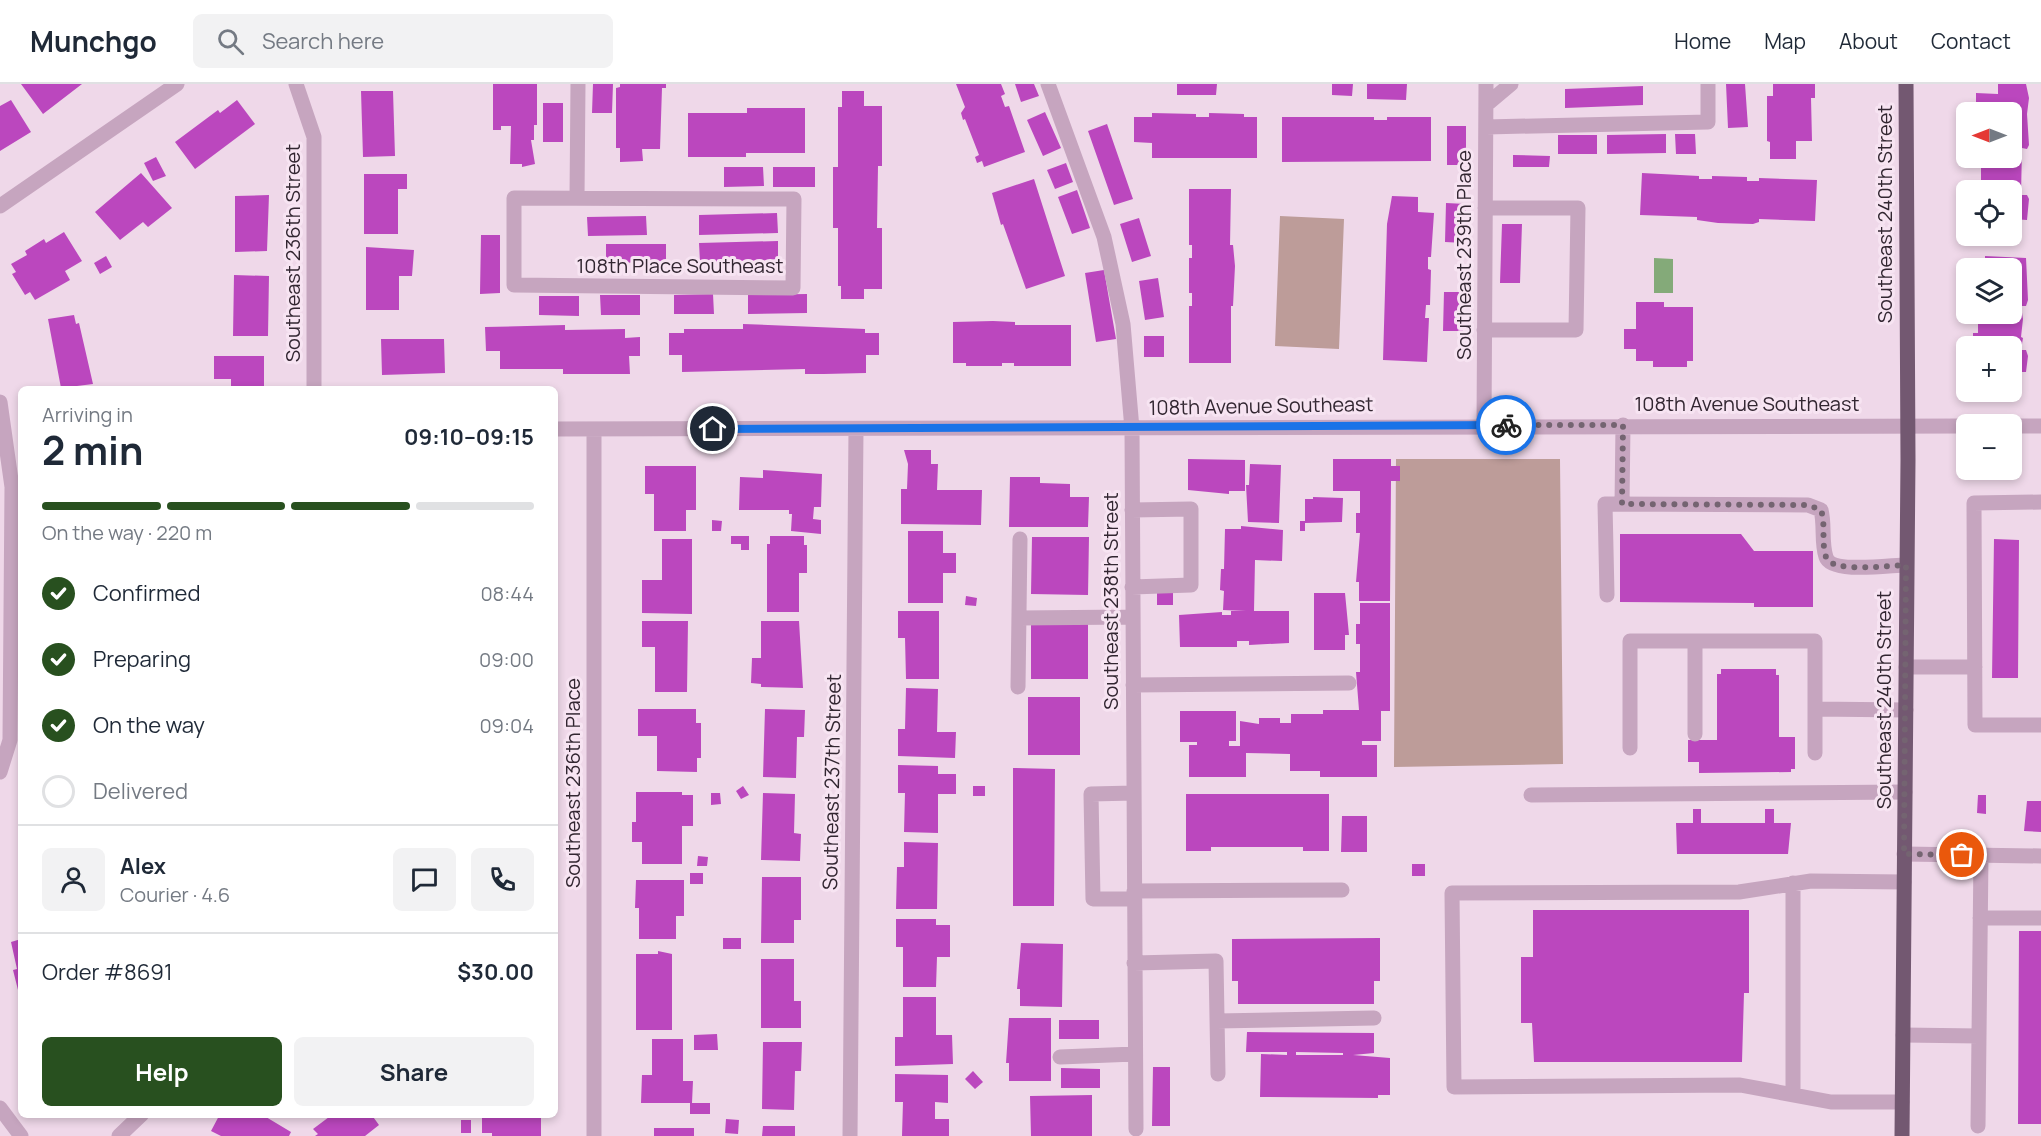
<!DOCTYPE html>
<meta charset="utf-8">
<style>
:root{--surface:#fff;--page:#f2f2f3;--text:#1f2937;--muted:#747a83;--line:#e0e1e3;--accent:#28501f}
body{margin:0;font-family:Manrope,sans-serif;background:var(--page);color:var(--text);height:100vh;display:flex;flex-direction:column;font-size:22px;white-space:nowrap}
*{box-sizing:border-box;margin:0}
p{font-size:20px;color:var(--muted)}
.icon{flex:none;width:33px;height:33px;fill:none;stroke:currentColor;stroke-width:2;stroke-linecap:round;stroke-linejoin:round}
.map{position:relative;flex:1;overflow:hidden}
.panel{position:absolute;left:18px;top:302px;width:540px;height:732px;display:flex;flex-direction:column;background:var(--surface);border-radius:9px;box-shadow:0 3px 9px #0003}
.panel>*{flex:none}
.needle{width:39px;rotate:270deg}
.controls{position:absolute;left:1956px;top:18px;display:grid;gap:12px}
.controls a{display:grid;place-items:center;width:66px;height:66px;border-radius:9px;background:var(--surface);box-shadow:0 3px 9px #0003;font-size:30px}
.pin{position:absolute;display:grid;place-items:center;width:51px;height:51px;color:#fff;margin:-26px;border:3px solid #fff;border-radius:50%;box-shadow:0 2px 6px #0007}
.courier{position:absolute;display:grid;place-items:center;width:60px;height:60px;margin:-30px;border:4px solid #1a73e8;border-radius:50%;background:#fff;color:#222;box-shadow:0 2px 8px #0007}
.head em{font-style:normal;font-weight:700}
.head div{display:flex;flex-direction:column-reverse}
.head{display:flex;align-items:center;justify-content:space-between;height:102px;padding:0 24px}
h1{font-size:39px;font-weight:700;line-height:45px}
.bar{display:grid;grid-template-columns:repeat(4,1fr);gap:9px 6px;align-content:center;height:72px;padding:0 24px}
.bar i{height:8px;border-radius:4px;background:var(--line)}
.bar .current{background:var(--accent)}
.bar p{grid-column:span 4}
.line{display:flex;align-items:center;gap:15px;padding:0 24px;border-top:2px solid var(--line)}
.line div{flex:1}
.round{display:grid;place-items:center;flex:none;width:63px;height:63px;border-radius:9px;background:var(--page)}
ol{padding:0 24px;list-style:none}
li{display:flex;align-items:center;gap:18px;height:66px}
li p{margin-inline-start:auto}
li .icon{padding:6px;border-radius:50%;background:var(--accent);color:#fff;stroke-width:4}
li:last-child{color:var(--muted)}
li i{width:33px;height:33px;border:3px solid var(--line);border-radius:50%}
.button{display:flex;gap:12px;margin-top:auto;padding:12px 24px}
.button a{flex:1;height:69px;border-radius:9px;background:var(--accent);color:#fff;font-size:24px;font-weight:700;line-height:69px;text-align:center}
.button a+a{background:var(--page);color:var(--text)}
header{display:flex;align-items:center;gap:36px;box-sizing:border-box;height:84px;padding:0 30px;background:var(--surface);border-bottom:2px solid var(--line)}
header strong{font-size:28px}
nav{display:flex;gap:33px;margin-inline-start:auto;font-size:21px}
.search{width:420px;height:54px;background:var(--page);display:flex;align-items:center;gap:15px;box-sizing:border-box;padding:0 21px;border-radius:9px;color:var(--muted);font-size:22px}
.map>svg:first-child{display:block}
.green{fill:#bd9c99}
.water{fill:#84aa79}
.building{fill:#bb47be;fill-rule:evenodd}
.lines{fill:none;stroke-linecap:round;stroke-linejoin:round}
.minor{stroke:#c6a5bf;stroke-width:15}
.major{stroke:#735871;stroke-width:15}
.done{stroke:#746471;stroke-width:6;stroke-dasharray:0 10.8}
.route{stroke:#1a73e8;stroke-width:8}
.labels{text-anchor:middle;stroke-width:6;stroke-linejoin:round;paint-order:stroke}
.street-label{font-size:20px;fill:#322631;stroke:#f7e4f2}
</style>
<header>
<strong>Munchgo</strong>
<div class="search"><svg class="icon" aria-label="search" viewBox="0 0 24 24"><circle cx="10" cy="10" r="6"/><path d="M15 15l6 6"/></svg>Search here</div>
<nav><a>Home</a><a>Map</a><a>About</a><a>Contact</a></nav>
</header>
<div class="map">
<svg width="2041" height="1052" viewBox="0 0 2041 1052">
<rect width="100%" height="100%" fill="#efd8e9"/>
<!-- green -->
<path class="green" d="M1280,132l64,3 -5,130 -64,-3z
M1396,375h164l3,305 -169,3z"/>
<!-- water -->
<path class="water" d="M1654,174l19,1v34h-19z"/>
<!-- building -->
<path class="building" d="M21,0h61l-39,30z
M493,0h44v41h-3v15h-3l4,24 -13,3v-3h-12l1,-38h-10v4h-8z
M593,0h20l-1,29h-20z
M620,0h46v4h-4l-2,61h-18l1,12 -23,1v-14h-4v-60l4,-1z
M956,0h45l4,10 -4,2 4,11 4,-1 16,46 -41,15 -2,-6 -5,2 -2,-6 4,-2 -14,-36 -2,1 -2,-7 4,-6z
M1015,0h19l5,12 -18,6z
M1177,0h40l-1,11h-39z
M1332,0h21l-1,12 -20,-1z
M1367,0h40l-1,16 -39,-1z
M1726,0h19l3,43 -20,1z
M1773,0h42v14h-4l1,43h-16v18h-26v-17l-3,-1v-45h6z
M1998,0h28l3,14 -2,16 2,31 -2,4 -5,-1 -1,47h6l2,4 -2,21 -15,-1v-29h-31v-32h31v-46h-36v-19l22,1z
M1643,2v19l-78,3v-19z
M361,7h32l2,65 -32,1z
M842,7h22v15h18v60h-4l-1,62h5v61h-18v10h-23v-13h-3v-58h-5v-61h5v-60h4z
M11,16l20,32 -31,19v-45z
M237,16l18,24 -60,45 -20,-27 43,-32 2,3z
M543,19h20v39h-20z
M747,24h58v45h-59v4h-58v-44h59z
M1045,28l16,36 -18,8 -16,-36z
M1152,29l44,1v3h13v-4l35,1v3h13v41h-105v-15l-18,-1v-25h18z
M1282,33h92v3h13v-3h44v44l-149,1z
M1107,40l26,75 -19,6 -26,-74z
M1447,42h19v39h-19z
M1666,50v19l-59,1v-19z
M1675,50h20l1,20h-20z
M1558,51h39v19h-39z
M1513,71l37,1 -1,11h-36z
M156,73l10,19 -13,5 -9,-18z
M1066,79l7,19 -18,7 -8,-19z
M724,83h39l1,19 -40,1z
M773,83h42v20h-42z
M141,89l31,35 -24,19 -5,-5 -23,18 -25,-28z
M1642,89l57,3v3h13v-3l35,1v4h12v-3l58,2 -2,41 -56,-2v3l-6,2 -35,-1 -21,-3v-3l-57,-2z
M364,90h43v15h-9v45h-34z
M1034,95l31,97 -39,13 -23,-65 -2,1 -9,-32z
M1189,105h42l-1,56h3l2,21 -2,40h-2v57h-42v-57h3v-13h-3v-35h3v-13h-3z
M1077,106l13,38 -18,6 -14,-37z
M269,111l-2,56 -32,1v-56z
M1392,112l26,1v15l16,1 -3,44h-3v12l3,1 -1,35h-4l-1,13h4l-2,44 -44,-2 4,-136z
M1446,119l20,1 -2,39 -19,-1z
M777,129l1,20 -79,2v-20z
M646,132l1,19 -59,1 -1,-19z
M1139,134l12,38 -19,6 -12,-38z
M1502,140h20l-2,59h-20z
M64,148l18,29 -17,10 5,9 -35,20 -5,-8 -5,3 -13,-21 4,-2 -5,-8 16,-9 -2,-4 19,-12 2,4z
M481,151h19v58l-20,1z
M778,157v19l-78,2 -1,-19z
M606,160h60v18l-60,1z
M366,163l48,3 -2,26h-13v34h-33z
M106,172l6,11 -12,7 -6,-11z
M1985,172l41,2 2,42 -2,6h-5l2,13 -2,18 2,1 -2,12h5l2,6 -2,16h-14v-26h-39v-13h5v-10h-5v-9h39v-46h-34v-10h7z
M1104,186l12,69 -20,3 -11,-69z
M234,191l35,1 -1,60h-35z
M1158,194l6,39 -19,3 -6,-39z
M1444,208h20l-1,39h-20z
M713,210l1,20h-40v-19z
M807,210v19l-59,1v-19z
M600,211h40v20h-39z
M539,212h40v20l-40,-1z
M1636,218h28v5h29v54h-6v6h-34v-6h-17v-12h-12v-20h12z
M74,231l2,9 3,-1 14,61 -32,4 -13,-69z
M993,237l22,1v3h56v41h-57v-3h-12v3h-36v-3h-13v-41z
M743,240l122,5v4h14v22h-13v18l-42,1h-19v-5l-123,3v-17h-13v-22h15v-4h59z
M565,241v5l60,-1v9l15,-1v19h-11l1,18h-67v-5h-63v-18h-14l-1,-24z
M1144,252h20v21h-20z
M381,255h63l1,34 -63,2z
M214,272h50v32h-33v-9h-17z
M904,366h27v14h7l-1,26h45l-1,35 -80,-1v-35h6l1,-25z
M1188,375l57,1v31h-16v3l-41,-4z
M1333,375h58v7h9v15h-9l-1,120h-31v-19h-3l4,-49h-4v-20h4v-22h-27z
M1250,380l31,1 -2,58 -31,-1 -2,-37h3z
M645,382h51v44h-10v21h-32v-37h-9z
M763,386l59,4 -1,33h-7l-1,12 8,1v14l-30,-3 1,-17h-3v-4h-50l1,-33 23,1z
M1010,393h30v6l30,1v13h19l-1,30h-79z
M1313,413l30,1 -1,24 -37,1v8h-5v-10h5v-22h8z
M712,436l10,1 -1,10h-9z
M1241,442l42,4 -1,31 -27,-1 -1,51h35v32l-40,2v-4h-12v6h-57l-1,-32 43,-3v3h9v-4h15l-23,-1 1,-19 -4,-1 1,-21h3l1,-40h16z
M908,447h35v22h13v20h-13v30h-35z
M1620,450h121l13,17h59v56h-59v-4l-134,-1z
M731,452h18v14h-8v-6h-10z
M770,452h34v9h3v28h-8v39h-32v-68h3z
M1032,453h57l-1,58 -57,-1z
M662,455h30v75l-50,-1v-33h20z
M1994,455l25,1 -1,138h-26z
M1157,509h16v12h-16z
M1314,509h31l4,42h-4v15h-31z
M966,512l11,2 -1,8 -11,-1z
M1360,519h30v108h-9v30h-19v4h15v32h-57v-6h-30v-17l-44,-1v24h-57v-32h8v-3h-17v-31h56v30h-7v5h11v-25l19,3v-6h21v5h11v-9h32v-4h36l-3,-38h4v-28h-4v-20h4z
M898,527h41v68h-33l-1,-41h-7z
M642,537h46l-1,71h-32v-45h-13z
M761,537h38l4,67 -42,-1v-3l-10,-1 1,-25h9z
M1031,537h57v58h-57z
M1721,585h55v6h3v62h16v32h-4v3l-92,1v-11h-11v-22h29v-66h4z
M906,604l32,1 -1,43h19l-1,26 -57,-2v-27h7z
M1028,613h52v58h-52z
M638,625h58v14h5v35h-4v14l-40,-1v-35h-19z
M765,625l40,1 -1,27h-7l-1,41 -33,-1z
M898,681l40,1v8h18v20h-18v39l-34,-1 1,-39h-7z
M1013,684l42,1 -1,137h-41z
M743,702l6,9 -8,4 -5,-8z
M973,702h12v10h-12z
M636,708h46v3h11v31h-11v38h-40v-22h-10v-20h4z
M711,709h9l1,11 -10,1z
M763,709l32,1 -1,39 7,1 -1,27 -39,-1z
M1186,710h143v57h-26v-4h-92v4h-25z
M1978,711h8v19l-9,-1z
M2027,717h14v31l-17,-1z
M1693,725h8v14h64v-14h9v14h17l-3,31h-111l-1,-31h17z
M1342,732h25v36h-26z
M904,758l34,1 -1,66h-41l1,-42h7z
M698,772l10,1 -1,9h-10z
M1412,780h13v12h-13z
M690,789h13v11h-13z
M762,793h39v43h-7v23h-33z
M636,796h48v36h-8v23h-37v-31h-4z
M1533,826h216v83h-5l-2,69h-208l-2,-39h-11v-66h12z
M896,835h40v6h14v32h-13l-1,30h-33v-40h-7z
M2019,847h22v193h-23z
M723,854h18v11h-18z
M1380,854v43h-6v23h-136v-23h-6v-42z
M21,855v59h-1l-7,-28 4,-1 -6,-27z
M1021,859l42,1 -1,63 -42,-1v-17h-3z
M658,867l14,3v76h-36v-76h22z
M761,875h33v42h7v27h-40z
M903,913h33v38h16l1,29 -58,2v-29h8z
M1009,934h42v63h-42v-18h-3z
M1059,936h40v19h-40z
M1247,948l127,1v20l-21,2 37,3v37h-12v3l-118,-1 1,-43 26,1v-3h-41zM1296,968l47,1v2h-47z
M717,950l1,16h-24v-15z
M652,955h31v42h10l-1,22h18v11h-20v-11h-49l1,-28h10z
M763,958h39l-1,29h-6l-1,39 -32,-1z
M1153,983h17v59h-18z
M1061,984l39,1v19h-39z
M973,987l10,11 -8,7 -10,-10z
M895,990l53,1v28l-13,-1v17h14v17h-47l1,-34h-8z
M1092,1011v41h-61l-1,-40z
M220,1030h41l30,18 -2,4h-68l-10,-5z
M333,1030h38l8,11 -14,11h-50l3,-2 -5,-5z
M494,1033l47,1v18h-49v-3h-10v-15z
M726,1035l13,1 -1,14 -13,-1z
M461,1036h10v13h-10z
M763,1042h32v10h-33z
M654,1044h40v8h-40z"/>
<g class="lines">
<!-- minor -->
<path class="minor" d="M296,0l18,53v251
M1048,0l56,153 19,87 9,105 4,700
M1486,21l25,-21
M1486,43l222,-5v-38
M514,114l280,1 -1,89 -279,-3z
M577,114l1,-114
M0,122l177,-122
M1484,246h92l2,-122h-93
M0,318l12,85 -2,253 -10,32
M1484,341l2,-341
M2012,342h29
M555,345l1411,-3
M594,346v706
M2041,418l-67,1 1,222h66
M1622,420l1,-79
M1132,426l59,-1v76l-59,2
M1607,511l-2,-91 203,1 13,5c4,15 0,32 5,47 5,17 65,8 80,8
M1019,534l113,-1
M1695,557v93
M1906,583h69
M1133,601l216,-2
M1018,603l2,-148
M1815,625v44
M1630,664v-107h185v68l91,1
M1134,709l-43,1 2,105h41
M1531,711l374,-3
M1904,770l137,2
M1134,807l208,-1
M1980,834h61
M1134,879l82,-2 2,113
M1217,937l157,-3
M1903,951l76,1
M1060,973l75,-3
M1793,1011v-212
M1902,1018h-71l-91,-17 -286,2 -2,-194 287,-1 72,-11 93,1
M0,1024l21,28
M1978,1042l3,-271
M119,1052l23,-22
M850,1052l6,-707"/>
<!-- major -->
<path class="major" d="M1902,1052l6,-676 -2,-376"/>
</g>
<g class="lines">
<!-- done -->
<path class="done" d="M1506,341h117l-1,79 186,1 13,5c5,15 0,32 5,47 5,17 65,8 80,8l-2,289 58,1"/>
<!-- route -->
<path class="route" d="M713,345l793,-4"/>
</g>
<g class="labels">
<!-- street labels -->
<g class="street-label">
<text transform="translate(1885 130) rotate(-90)" y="7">Southeast 240th Street</text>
<text transform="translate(293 169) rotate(-90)" y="7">Southeast 236th Street</text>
<text transform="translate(1464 171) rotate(-90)" y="7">Southeast 239th Place</text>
<text x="680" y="189">108th Place Southeast</text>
<text x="1747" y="327">108th Avenue Southeast</text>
<text transform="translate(1261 322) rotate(-1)" y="7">108th Avenue Southeast</text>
<text transform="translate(1111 517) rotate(-90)" y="7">Southeast 238th Street</text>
<text transform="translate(1884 616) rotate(-90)" y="7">Southeast 240th Street</text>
<text transform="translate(832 698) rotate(-89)" y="7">Southeast 237th Street</text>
<text transform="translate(573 699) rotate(-90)" y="7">Southeast 236th Place</text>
</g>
</g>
</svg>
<div class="controls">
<a><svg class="needle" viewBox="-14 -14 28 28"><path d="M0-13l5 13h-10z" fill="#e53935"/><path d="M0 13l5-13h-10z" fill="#747a83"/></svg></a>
<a><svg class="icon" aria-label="locate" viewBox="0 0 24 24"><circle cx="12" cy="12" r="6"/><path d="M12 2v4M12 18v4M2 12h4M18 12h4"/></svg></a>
<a><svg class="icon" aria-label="layers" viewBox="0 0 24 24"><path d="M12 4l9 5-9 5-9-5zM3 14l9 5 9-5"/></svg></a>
<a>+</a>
<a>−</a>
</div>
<div class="pin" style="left:1962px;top:771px;background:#ea580c"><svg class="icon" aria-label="bag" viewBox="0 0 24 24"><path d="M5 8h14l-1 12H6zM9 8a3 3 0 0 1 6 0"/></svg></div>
<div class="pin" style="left:713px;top:345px;background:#1f2937"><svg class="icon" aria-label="home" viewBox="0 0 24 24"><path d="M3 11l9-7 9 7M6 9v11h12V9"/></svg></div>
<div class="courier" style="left:1506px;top:341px"><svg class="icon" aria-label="bike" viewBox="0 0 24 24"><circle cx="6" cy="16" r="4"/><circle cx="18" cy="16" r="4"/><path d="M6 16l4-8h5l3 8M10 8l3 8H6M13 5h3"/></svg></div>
<section class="panel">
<div class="head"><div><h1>2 min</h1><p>Arriving in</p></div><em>09:10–09:15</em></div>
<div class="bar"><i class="current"></i><i class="current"></i><i class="current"></i><i></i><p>On the way · 220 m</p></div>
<ol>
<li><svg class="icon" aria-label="check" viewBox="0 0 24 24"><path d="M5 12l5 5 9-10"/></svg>Confirmed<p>08:44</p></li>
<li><svg class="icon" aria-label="check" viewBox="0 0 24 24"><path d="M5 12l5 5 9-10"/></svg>Preparing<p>09:00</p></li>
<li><svg class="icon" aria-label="check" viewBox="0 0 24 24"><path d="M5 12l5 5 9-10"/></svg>On the way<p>09:04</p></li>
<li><i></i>Delivered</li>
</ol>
<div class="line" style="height:108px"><a class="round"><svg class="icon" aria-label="person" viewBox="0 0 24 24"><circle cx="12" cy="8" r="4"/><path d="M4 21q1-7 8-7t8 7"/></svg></a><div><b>Alex</b><p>Courier · 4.6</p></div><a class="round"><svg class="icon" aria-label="chat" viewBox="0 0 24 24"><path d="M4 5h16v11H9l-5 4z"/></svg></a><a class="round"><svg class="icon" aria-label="phone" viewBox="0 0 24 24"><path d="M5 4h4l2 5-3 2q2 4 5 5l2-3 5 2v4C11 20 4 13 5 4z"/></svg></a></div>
<div class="line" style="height:78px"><div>Order #8691</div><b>$30.00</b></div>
<div class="button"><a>Help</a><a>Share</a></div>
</section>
</div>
